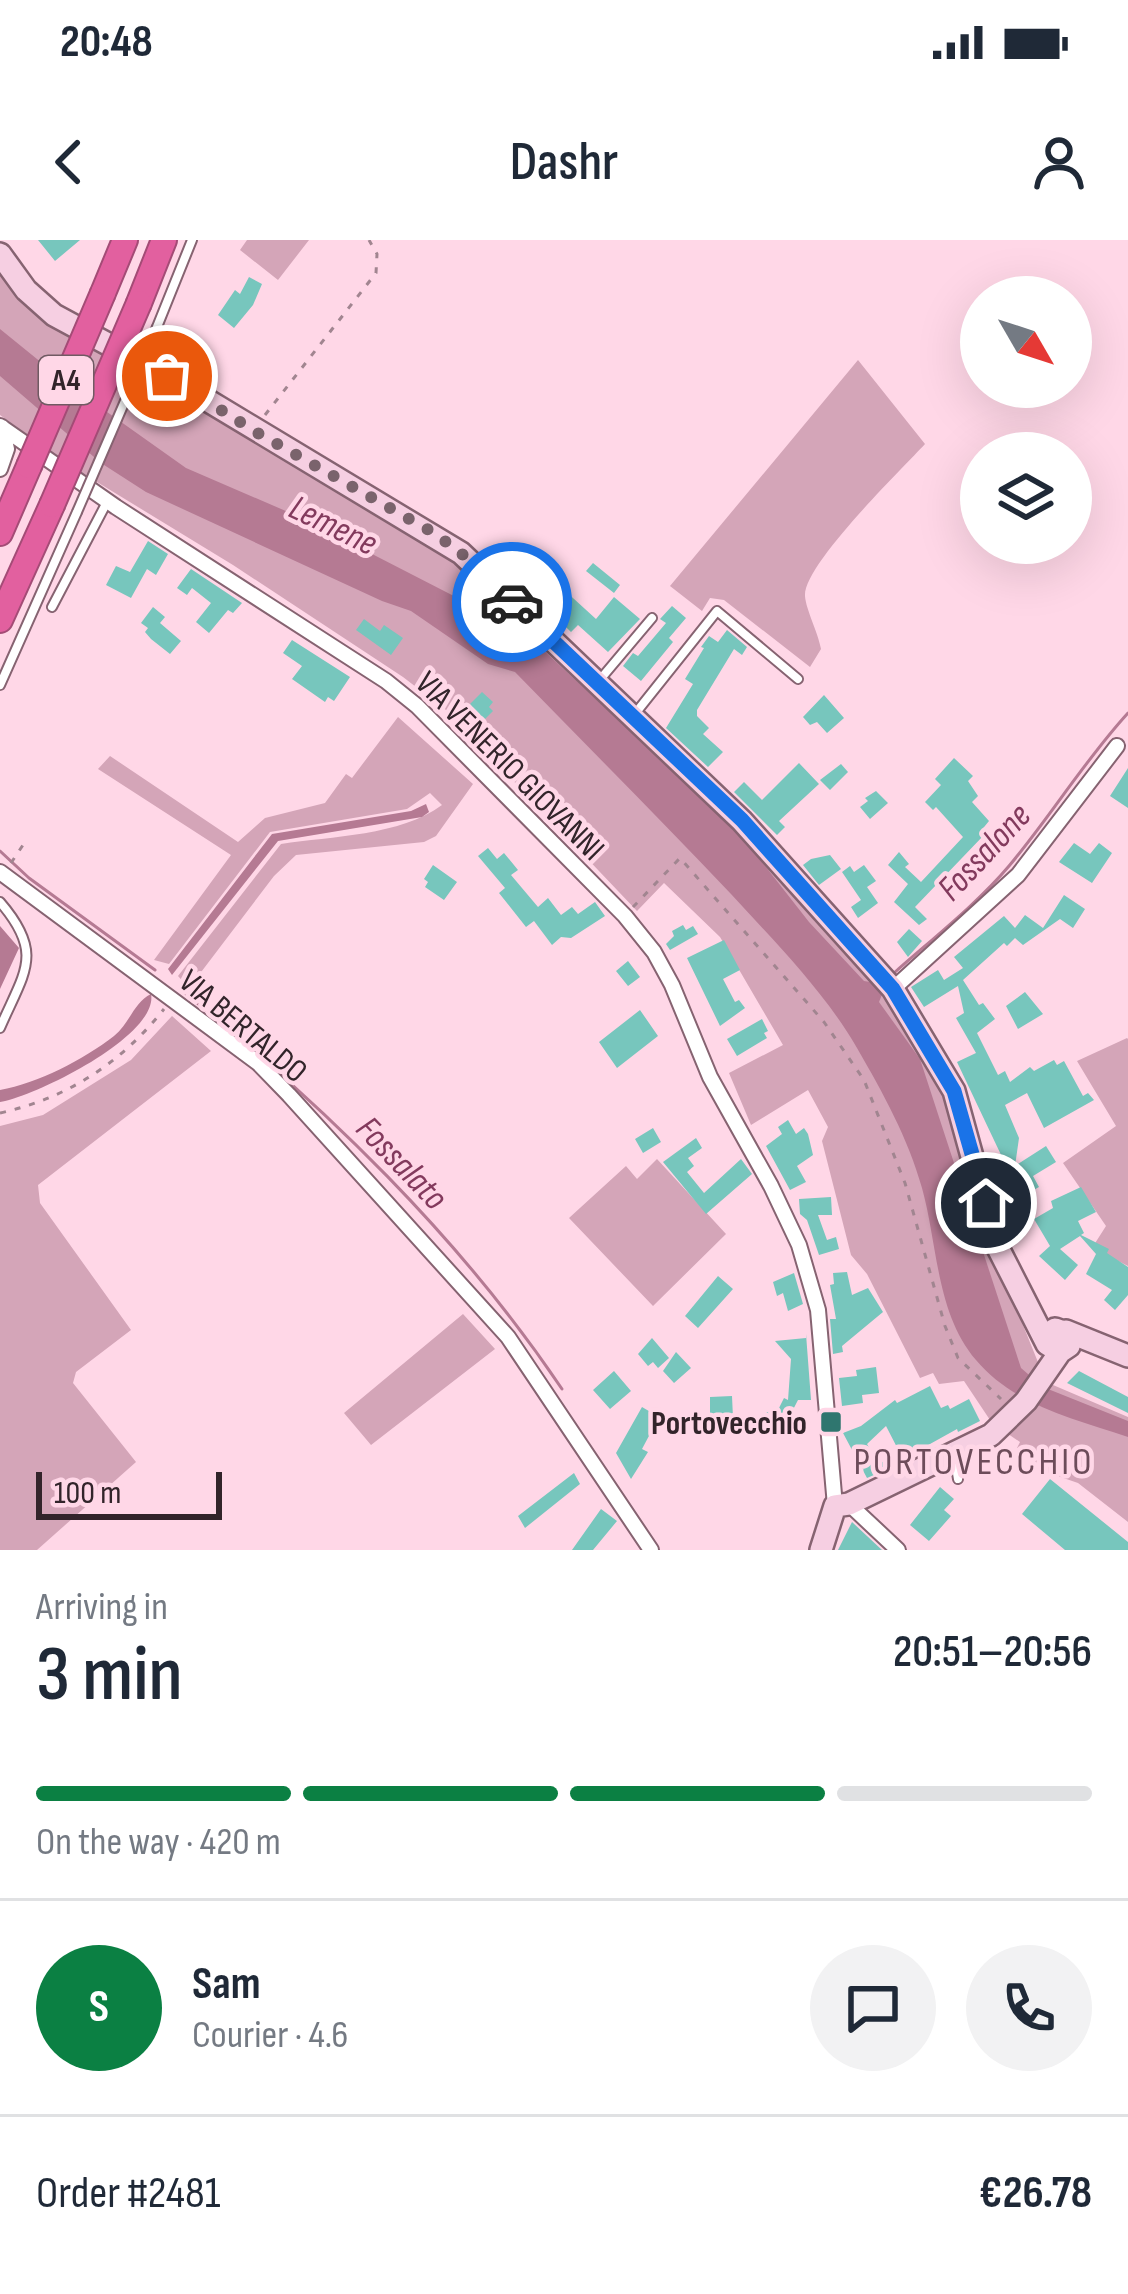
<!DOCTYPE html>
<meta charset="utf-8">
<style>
:root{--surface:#fff;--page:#f2f2f3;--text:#1f2937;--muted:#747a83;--line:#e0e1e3;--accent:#0b8043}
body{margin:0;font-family:"Sofia Sans Condensed",sans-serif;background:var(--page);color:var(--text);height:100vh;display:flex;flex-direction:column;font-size:45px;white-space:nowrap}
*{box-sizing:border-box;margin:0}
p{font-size:39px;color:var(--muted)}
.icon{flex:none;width:66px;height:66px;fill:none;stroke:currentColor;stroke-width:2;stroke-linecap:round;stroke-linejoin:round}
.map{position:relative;height:1310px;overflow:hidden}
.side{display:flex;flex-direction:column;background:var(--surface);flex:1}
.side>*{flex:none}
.needle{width:78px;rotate:129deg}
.tools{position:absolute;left:960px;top:36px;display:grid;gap:24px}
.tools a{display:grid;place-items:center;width:132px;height:132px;border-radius:50%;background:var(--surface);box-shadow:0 12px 48px #0002;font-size:60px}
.scale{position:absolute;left:36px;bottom:30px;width:186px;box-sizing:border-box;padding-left:12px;border:6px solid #32242a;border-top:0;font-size:33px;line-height:42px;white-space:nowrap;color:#32242a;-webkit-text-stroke:9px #ffd7e7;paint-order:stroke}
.pin{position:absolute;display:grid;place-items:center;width:102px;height:102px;color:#fff;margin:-51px;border:6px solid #fff;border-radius:50%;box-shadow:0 3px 12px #0007}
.courier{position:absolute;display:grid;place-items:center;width:120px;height:120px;margin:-60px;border:9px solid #1a73e8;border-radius:50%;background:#fff;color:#222;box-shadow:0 3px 15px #0007}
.overview em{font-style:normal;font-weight:600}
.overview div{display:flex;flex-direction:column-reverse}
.overview{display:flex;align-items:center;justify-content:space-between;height:204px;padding:0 36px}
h1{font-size:78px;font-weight:600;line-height:90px}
.bar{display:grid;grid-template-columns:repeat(4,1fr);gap:18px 12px;align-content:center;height:144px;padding:0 36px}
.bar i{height:15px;border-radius:9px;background:var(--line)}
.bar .selected{background:var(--accent)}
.bar p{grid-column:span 4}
.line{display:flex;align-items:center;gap:30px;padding:0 36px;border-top:3px solid var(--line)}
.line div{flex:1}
.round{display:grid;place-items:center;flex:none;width:126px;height:126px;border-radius:63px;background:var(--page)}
.status{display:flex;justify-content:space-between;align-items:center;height:84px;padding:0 60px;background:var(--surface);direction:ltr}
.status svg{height:33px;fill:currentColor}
header{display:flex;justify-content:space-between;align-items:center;height:156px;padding:0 36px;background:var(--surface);font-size:54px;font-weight:600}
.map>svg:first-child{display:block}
.green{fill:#d4a5b8}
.water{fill:#b57a93}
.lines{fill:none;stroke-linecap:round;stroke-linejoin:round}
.stream{stroke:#b57a93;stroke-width:3}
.building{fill:#77c6bd}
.lane-casing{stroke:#866371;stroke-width:12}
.street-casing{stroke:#866371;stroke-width:18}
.secondary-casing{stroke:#866371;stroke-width:26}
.highway-casing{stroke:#a44b76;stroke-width:28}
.path{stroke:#a18590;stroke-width:3;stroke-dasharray:6 9;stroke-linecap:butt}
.lane{stroke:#fff;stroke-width:8}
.street{stroke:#fff;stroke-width:14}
.secondary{stroke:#f6cfe2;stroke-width:21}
.highway{stroke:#e2609f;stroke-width:24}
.lane-bridge-casing{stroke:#866371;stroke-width:12;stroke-linecap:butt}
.highway-bridge-casing{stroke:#a44b76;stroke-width:28;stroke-linecap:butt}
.lane-bridge{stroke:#fff;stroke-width:8}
.highway-bridge{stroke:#e2609f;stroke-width:24}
.done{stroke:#7a636c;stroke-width:12;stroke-dasharray:0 21.6}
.route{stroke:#1a73e8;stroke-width:15}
.poi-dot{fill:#2f766f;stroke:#ffd7e7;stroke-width:4.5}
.labels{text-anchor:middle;stroke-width:9;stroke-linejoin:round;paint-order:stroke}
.shield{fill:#ffd7e7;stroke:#705a63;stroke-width:3}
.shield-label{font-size:30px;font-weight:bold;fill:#32242a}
.street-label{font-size:33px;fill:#32242a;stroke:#ffd7e7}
.poi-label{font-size:33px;font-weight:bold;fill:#32242a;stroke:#ffd7e7;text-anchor:end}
.water-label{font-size:36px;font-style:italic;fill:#833a5d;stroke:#ffd7e7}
.quarter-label{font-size:39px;letter-spacing:3px;fill:#6d4c5a;stroke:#ffd7e7}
</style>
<div class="status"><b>20:48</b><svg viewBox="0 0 49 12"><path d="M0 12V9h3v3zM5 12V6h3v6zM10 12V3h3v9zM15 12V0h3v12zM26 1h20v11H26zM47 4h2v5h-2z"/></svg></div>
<header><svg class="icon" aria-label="back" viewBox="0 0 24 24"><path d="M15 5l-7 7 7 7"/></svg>Dashr<svg class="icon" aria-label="person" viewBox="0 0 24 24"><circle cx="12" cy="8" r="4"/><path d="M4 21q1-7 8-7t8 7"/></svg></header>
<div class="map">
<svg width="1128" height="1310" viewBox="0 0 1128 1310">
<rect width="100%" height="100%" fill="#ffd7e7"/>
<!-- green -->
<path class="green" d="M247,0h62l-31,40 -38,-30z
M0,15l51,61 382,222 250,229 203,222 60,101 45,156 55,136 82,35v105l-50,-39 -32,-11 -29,-24 3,-6 -28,-19 -28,-42 -25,3 -6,-11 -13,5 -53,-104 -16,-19 -29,-114 6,-14 -20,-37 -57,35 -22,-52 54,-28 -63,-108 -56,-54 -27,28 -191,-201 -43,-33 -170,-112 -154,-94 -79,-56z
M858,120l67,84c-24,26 -122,121 -120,152 1,14 13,36 16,53l-11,18 -86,-67 -14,-2 -8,13 -32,-25z
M398,477l75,67 -37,52 -12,6 -128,13 -22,21 -85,112 -11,-12 103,-132c51,-8 119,-8 161,-39l-12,-12 -23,16 -137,23 -101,132 -15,-4 77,-105 -133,-86 12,-13 128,86 27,-24 60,-15 21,-29 6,4z
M172,776l39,35 -173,134 2,18 91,127 -55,42 -3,11 63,79 -99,88h-37v-424l43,-11 88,-55z
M1127,798l1,1v227l-36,-18 14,-22 -43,-63 53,-37 -39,-65z
M657,919l69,75 -73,72 -84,-88 57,-52 11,13z
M463,1074l32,35 -124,96 -27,-32z"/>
<!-- water -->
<path class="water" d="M0,89l69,56 117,83 116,50 181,93 58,37 195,181 73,93 55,59 12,2 7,9 -4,10 41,57 101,309 22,19 85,34v16c-54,-18 -113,-31 -152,-77 -40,-47 -38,-114 -54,-172 -14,-50 -39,-95 -65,-140 -33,-57 -82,-106 -126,-154 -71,-75 -144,-148 -216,-222l-27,-8 -77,-53 -29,-10 -236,-109 -45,-29 -101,-87z
M426,564l3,8 -7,5 -144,24 -106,134 -4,-6 104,-135 139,-23z
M0,686l19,22 -19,41z
M151,754c8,41 -114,102 -151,108v-12c38,-7 83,-30 114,-54 16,-13 20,-34 37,-42z"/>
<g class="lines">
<!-- stream -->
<path class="stream" d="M0,611l29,27 126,92
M894,733c37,-33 83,-69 115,-107 42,-50 75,-105 119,-153
M184,752c141,115 276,245 378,397"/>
</g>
<!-- building -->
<path class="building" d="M38,0h42l-25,21z
M249,37l13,7 -9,21 -19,23 -16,-13 17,-25 5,4z
M148,301l20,13 -12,21 -9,-6 -16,29 -25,-13 10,-19 14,6z
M593,323l27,22 -6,8 -28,-22z
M191,329l51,34 -9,10 -5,-3 -19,23 -13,-11 15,-19 -19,-15 -5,7 -10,-7z
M551,338l45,41 18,-22 26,22 -32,33 -30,-27 -7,7 -37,-36 -3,-7 10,-10 5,5z
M672,366l14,12 -17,20 4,4 -32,39 -18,-15 10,-13 5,3 28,-33 -6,-4z
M153,367l12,10 -5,6 21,18 -11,13 -19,-15 -6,-7 3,-4 -7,-5z
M364,379l16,12 4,-6 19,13 -12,17 -35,-25z
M727,390l20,17 -5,8 -8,-6 -37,61v6l12,12 -6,6 20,18 -15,15 -42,-39 27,-44 -8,-5 19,-31 -3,-1 8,-11 9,6z
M292,400l58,37 -16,24 -6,-4 -3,5 -33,-23 10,-13 -19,-13z
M482,452l11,10 -4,5 4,4 -11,11 -12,-18z
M824,455l20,23 -17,15 -10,-11 -7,3 -7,-8z
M954,518l19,18 -5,5 10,15 -6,6 17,19 -9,11 4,3 -69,72 12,12 -8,6 -25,-23 14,-18 -20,-19 11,-13 10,12 -4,3 16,15 42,-45 -27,-30 -3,3 -8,-8 16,-17 -6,-6z
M799,523l20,21 -40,37 6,6 -8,8 -43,-43 10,-10 18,18z
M841,524l7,8 -18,18 -10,-10z
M1128,528v40l-18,-12z
M876,551l12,12 -18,16 -10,-12 8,-6 -3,-3z
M1074,603l16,11 9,-11 13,10 -20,30 -33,-21z
M488,608l9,11 7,-6 14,17 -7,5 27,32 10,-9 13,17 11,-8 6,7 17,-12 10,14 -34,22 -10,-1 -9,8 -18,-24 -8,6 -27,-34 6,-5 -27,-32z
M830,615l11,14 -22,16 -16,-20 8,-6z
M433,625l24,17 -13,18 -19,-13 3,-5 -4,-3z
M864,625l12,16 -9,6 11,16 -20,15 -7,-11 10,-7 -19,-28 8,-6 4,6z
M1064,655l21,14 -12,19 -13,-9 -37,26 -8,-7 -8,8 -3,-3 -41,37 16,25 4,-2 12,16 -18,14 21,42 7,-4 5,11 20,-15 4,4 20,-11 3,5 7,-4 19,35 5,-3 6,7 -50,28 -17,-35 -22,12 14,33 -4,28 31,-20 10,16 -23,14 6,11 -18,10 -64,-135 19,-9 -20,-35 8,-5 -6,-27 -34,21 -13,-20 27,-17 6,10 19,-12 -9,-11 50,-41 11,12 10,-13 18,13z
M683,685l3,5 7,-4 5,8 -28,16 -4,-6 8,-8 -2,-5z
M909,689l13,12 -14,16 -11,-15z
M724,700l16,30 -17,9 12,23 4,-2 6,8 -25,18 -33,-68z
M628,721l12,16 -12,9 -12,-15z
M1025,752l18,22 -25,15 -12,-23z
M640,770l18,26 -41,32 -18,-26z
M762,779l6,12 -4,2 3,5 -30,18 -10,-17z
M788,880l8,14 8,-6 4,6 5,21 -16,11 9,16 -16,8 -24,-44 16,-12 -4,-7z
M653,888l8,14 -18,11 -8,-14z
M696,898l6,10 -14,10 6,8 -7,6 17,21 37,-34 11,15 -46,40 -43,-52z
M1081,947l15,25 -18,9 6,12 -3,2 28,14 -2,4 21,14v28l-13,15 -11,-10 8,-10 -26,-16 10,-20 -16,-18 -20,13 18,16 -13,15 -26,-24 11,-10 -16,-27 19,-11 -2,-7z
M831,957l1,18h-14l9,25 9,-3 3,12 -20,6 -12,-35 -7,-6 -1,-15z
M847,1032l5,23 16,-7 15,24 -41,34 1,6 -10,2 -3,-35h6l-6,-34 4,-1 -1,-11z
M794,1033l9,31 -15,7 -5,-18 -6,3 -4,-14z
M718,1036l15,13 -35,39 -13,-12z
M806,1094l5,66h-13l-18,35 -19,-10 6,-13 8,4 9,-18 4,2 3,-41 -16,-18 31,-3z
M652,1098l17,20 -11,10 -5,-6 -5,4 -10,-12z
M676,1112l15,16 -17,15 -11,-12z
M876,1127l3,26 -17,2 1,8 -21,3 -3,-28 18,-2 -1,-6z
M614,1131l17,20 -21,18 -17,-19z
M1079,1131l49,26v16l-61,-30z
M930,1146l11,22 7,-3 2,4 19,-10 11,22 -22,11 -1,-3 -54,30 -17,-33 -19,18 12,20 7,-4 4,8 -23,10 -24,-45 18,-7 34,-26 2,3z
M732,1156l1,22h-9l-2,11 -12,1v-33z
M642,1167l17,10 -17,32 6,3 -17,27 -15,-26z
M574,1233l6,11 -55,44 -7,-12z
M1050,1239l78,63v8h-63l-43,-36z
M940,1247l14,12 -10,11 7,6 -22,25 -19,-16z
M601,1269l16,12 -24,29h-21z
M852,1282l30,28h-44z"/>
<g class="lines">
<defs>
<path id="lane" d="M157,87l35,-87
M52,367l55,-105
M598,442l54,-64
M0,445l77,-173
M634,475l83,-104 81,68
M0,662c45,52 24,70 0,126
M954,1215l4,24"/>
<path id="street" d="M0,186l116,81 270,174 31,25 208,210 29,36 18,33 38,92 61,109 28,59 19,65 17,196
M0,229l7,-20 -5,-22
M0,632l258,191 31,32 219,242 143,213
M893,749l125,-114 99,-129
M849,1264l49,46"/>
<path id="secondary" d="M0,14l26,36 28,25 113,61 294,177 281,268 151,168 61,102 42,153 51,100
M1066,1091l62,25
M821,1310l14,-44 14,-2 142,-69 35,-34 34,-49 9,-6v-12l-14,-5 -8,7v8l13,8"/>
<path id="highway" d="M103,53l22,-53
M139,63l25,-63
M0,293l29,-67
M0,380l52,-115"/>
</defs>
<!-- lane casing -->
<use href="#lane" class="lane-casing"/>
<!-- street casing -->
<use href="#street" class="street-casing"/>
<!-- secondary casing -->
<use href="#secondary" class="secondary-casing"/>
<!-- highway casing -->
<use href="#highway" class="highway-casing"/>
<!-- path -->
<path class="path" d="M265,175l111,-142 1,-19 -8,-14
M11,623l12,-18
M633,667l47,-49 144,164 40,58 41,103 40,143 13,32 43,41
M0,873c68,-15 121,-50 164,-104"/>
<!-- lane -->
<use href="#lane" class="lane"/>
<!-- street -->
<use href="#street" class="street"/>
<!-- secondary -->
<use href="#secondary" class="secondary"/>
<!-- highway -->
<use href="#highway" class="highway"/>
<defs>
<path id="lane-bridge" d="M77,272l80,-185"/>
<path id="highway-bridge" d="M29,226l74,-173
M52,265l87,-202"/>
</defs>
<!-- lane-bridge casing -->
<use href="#lane-bridge" class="lane-bridge-casing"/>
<!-- highway-bridge casing -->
<use href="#highway-bridge" class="highway-bridge-casing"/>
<!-- lane-bridge -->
<use href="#lane-bridge" class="lane-bridge"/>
<!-- highway-bridge -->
<use href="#highway-bridge" class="highway-bridge"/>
</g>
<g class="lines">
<!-- done -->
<path class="done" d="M167,136l89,56 178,101 27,20 51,49"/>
<!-- route -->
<path class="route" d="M512,362l230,218 151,169 61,102 32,112"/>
</g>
<!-- markers -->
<rect class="poi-dot" x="819" y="1170" width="24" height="24" rx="6"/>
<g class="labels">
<!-- shield labels -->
<rect class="shield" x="39" y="116" width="54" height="48" rx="9"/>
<g class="shield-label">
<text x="66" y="150">A4</text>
</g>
<!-- street labels -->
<g class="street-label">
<text transform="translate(511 525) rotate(45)" y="12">VIA VENERIO GIOVANNI</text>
<text transform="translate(244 785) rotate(40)" y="12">VIA BERTALDO</text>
</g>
<!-- poi labels -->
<g class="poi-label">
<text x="807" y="1194">Portovecchio</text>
</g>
<!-- water labels -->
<g class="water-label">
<text transform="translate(334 284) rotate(26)" y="13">Lemene</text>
<text transform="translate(983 611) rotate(-47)" y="13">Fossalone</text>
<text transform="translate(403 922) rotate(46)" y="13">Fossalato</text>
</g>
<!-- quarter labels -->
<g class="quarter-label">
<text x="974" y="1234">PORTOVECCHIO</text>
</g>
</g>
</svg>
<div class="tools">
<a><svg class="needle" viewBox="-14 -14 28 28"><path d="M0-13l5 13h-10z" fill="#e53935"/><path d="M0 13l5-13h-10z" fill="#747a83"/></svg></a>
<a><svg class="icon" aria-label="layers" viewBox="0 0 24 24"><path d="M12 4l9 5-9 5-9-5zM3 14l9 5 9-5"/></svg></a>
</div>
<div class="scale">100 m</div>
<div class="pin" style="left:167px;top:136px;background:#ea580c"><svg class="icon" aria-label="bag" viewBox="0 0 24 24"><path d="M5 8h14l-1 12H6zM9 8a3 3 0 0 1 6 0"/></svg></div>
<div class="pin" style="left:986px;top:963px;background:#1f2937"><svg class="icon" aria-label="home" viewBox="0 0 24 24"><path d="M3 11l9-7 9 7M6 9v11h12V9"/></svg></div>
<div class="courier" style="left:512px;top:362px"><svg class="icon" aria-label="car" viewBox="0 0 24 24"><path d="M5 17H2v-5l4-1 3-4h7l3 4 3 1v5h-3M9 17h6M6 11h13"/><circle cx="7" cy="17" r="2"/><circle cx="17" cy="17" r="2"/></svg></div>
</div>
<section class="side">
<div class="overview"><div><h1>3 min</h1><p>Arriving in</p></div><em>20:51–20:56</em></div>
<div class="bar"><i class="selected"></i><i class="selected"></i><i class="selected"></i><i></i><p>On the way · 420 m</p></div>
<div class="line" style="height:216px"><b class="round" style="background:var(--accent);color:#fff">S</b><div><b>Sam</b><p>Courier · 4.6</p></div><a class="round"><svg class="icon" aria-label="chat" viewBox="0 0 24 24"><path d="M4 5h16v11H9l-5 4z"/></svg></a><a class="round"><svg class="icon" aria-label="phone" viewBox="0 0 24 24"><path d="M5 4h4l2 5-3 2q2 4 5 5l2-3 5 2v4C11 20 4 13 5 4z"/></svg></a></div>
<div class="line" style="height:156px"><div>Order #2481</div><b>€26.78</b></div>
</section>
